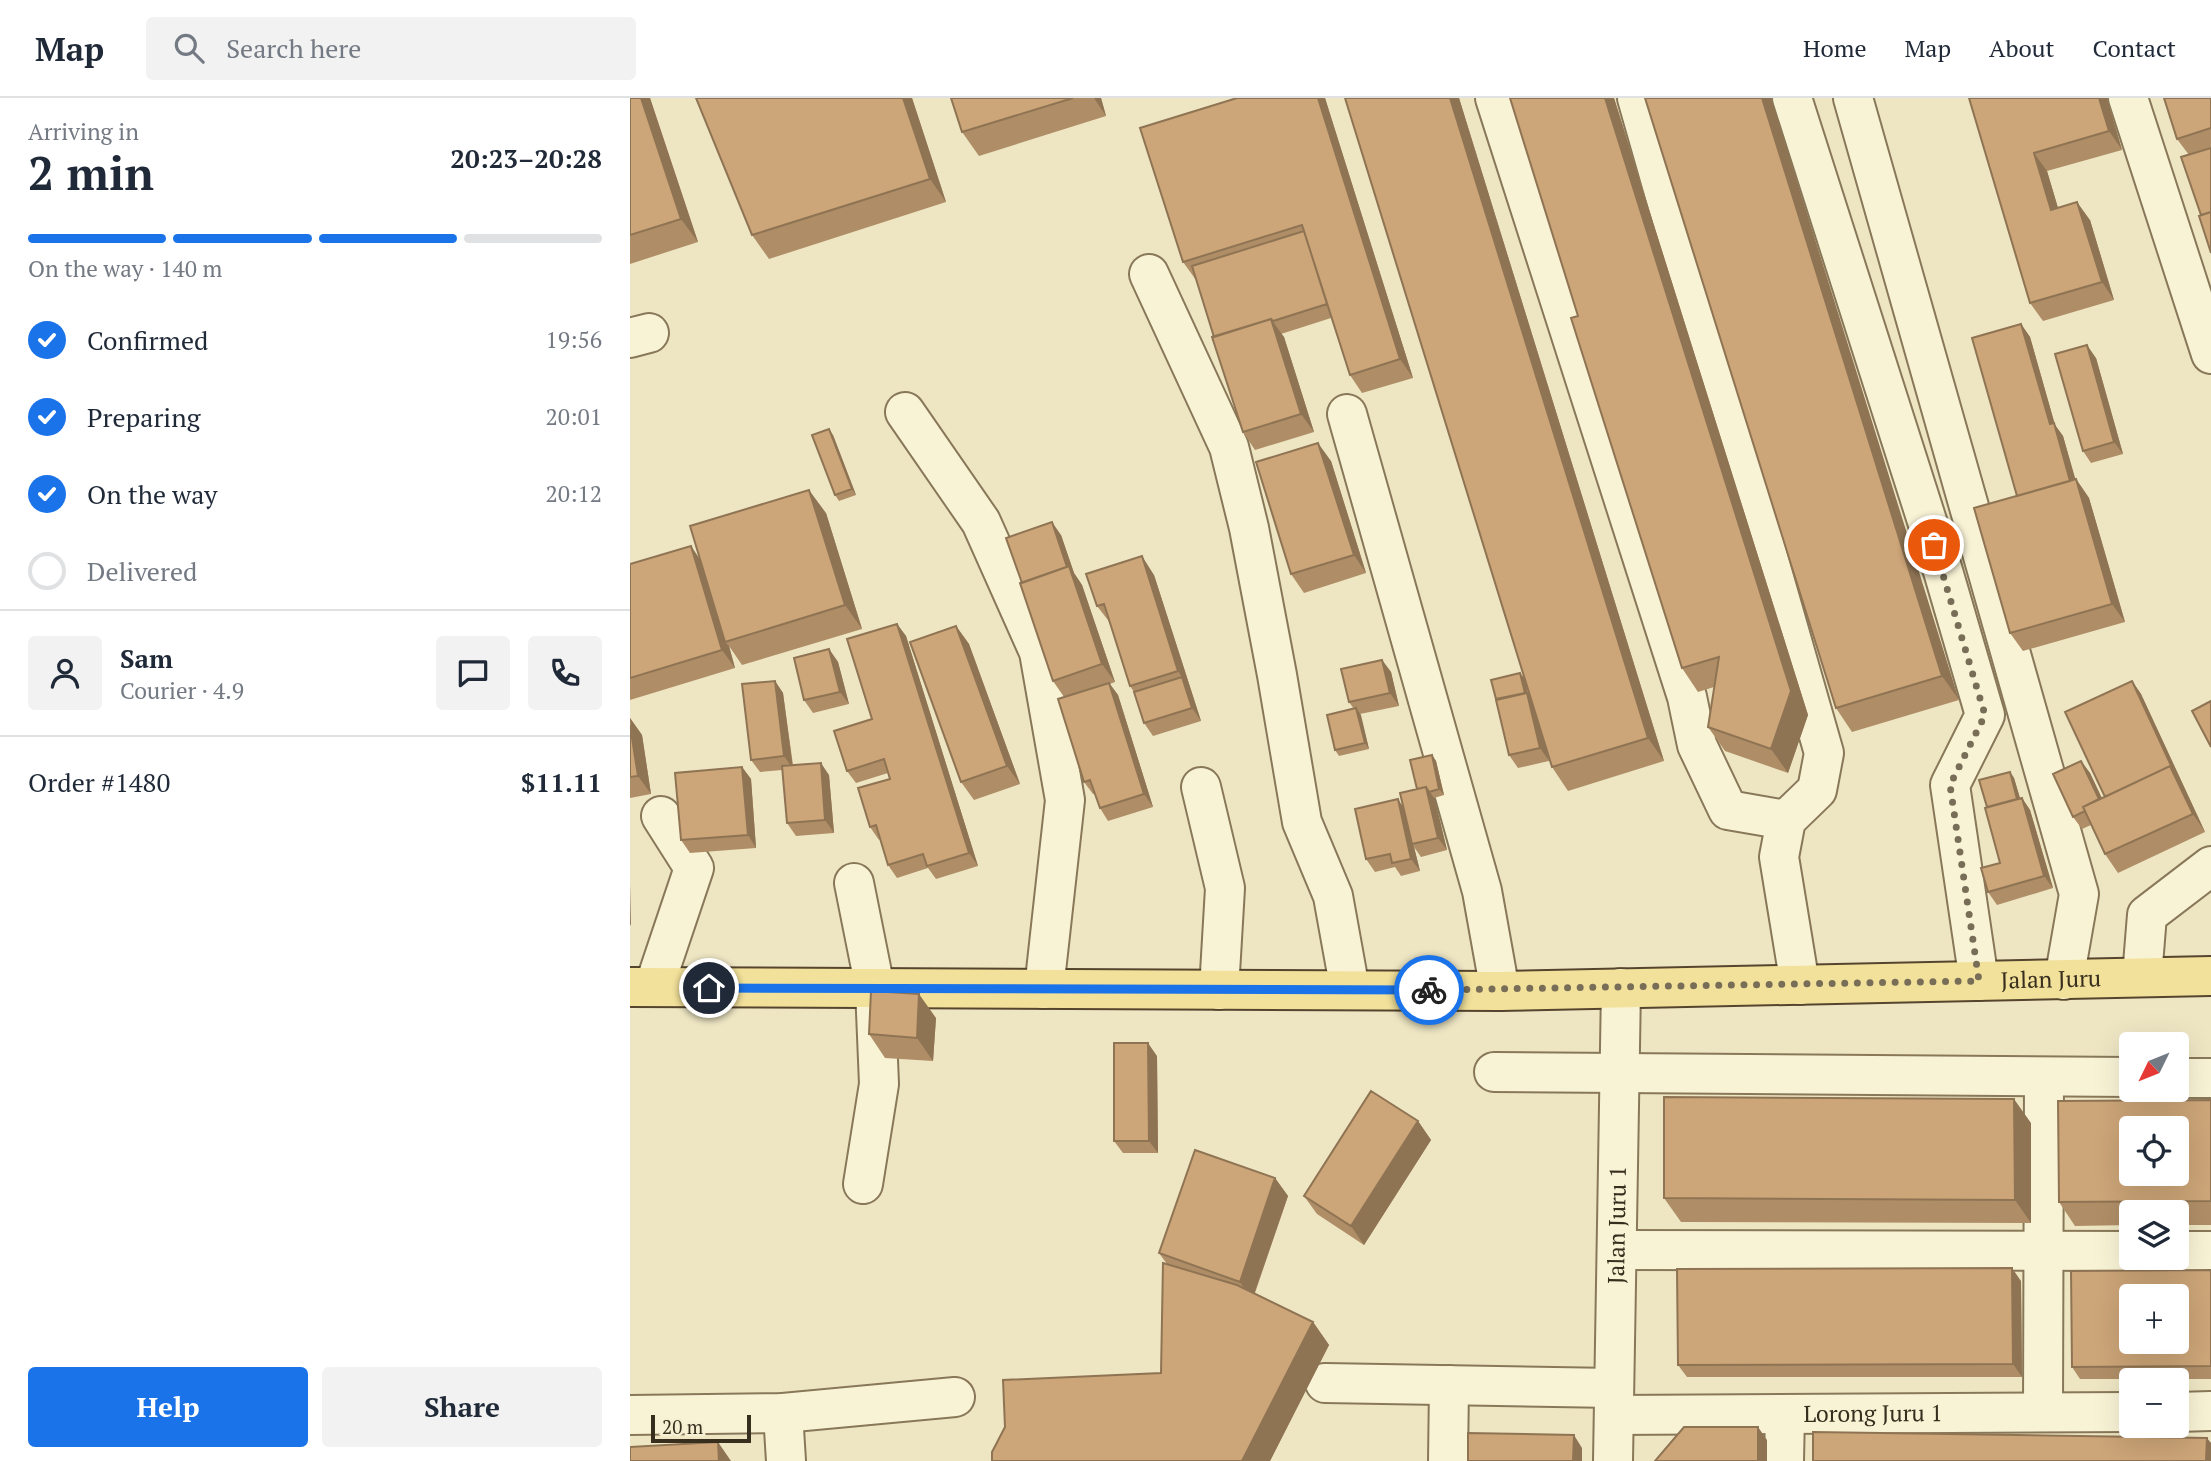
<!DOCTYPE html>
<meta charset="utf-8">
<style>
:root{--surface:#fff;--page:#f2f2f3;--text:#1f2937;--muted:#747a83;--line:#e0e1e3;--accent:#1a73e8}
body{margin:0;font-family:"PT Serif",serif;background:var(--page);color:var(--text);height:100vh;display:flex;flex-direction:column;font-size:26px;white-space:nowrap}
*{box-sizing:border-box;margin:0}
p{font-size:23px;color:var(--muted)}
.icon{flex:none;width:38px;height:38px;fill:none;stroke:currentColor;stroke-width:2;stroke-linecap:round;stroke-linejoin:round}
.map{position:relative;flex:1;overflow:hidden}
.sheet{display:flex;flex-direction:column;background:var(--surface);width:630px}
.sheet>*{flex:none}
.needle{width:46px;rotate:227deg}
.tools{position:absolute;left:1489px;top:934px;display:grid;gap:14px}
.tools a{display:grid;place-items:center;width:70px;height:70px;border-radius:7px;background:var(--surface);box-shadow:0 7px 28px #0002;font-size:35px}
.scale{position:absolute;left:21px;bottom:18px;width:100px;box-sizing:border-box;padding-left:7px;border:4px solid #382e1e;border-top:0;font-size:19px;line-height:24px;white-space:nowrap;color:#382e1e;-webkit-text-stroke:5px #f6f0d2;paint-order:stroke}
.pin{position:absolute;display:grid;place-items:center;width:60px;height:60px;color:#fff;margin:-30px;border:4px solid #fff;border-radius:50%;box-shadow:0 2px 7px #0007}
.courier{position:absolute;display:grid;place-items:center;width:70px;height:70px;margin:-35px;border:5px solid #1a73e8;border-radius:50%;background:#fff;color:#222;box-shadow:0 2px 9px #0007}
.headline em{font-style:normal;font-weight:600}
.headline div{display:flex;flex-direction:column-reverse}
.headline{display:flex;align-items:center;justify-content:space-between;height:119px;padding:0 28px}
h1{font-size:46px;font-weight:600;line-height:52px}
.bar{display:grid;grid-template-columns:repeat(4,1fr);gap:10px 7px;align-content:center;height:84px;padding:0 28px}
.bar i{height:9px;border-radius:5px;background:var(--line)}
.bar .on{background:var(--accent)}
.bar p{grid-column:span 4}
.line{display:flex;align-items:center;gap:18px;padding:0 28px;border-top:2px solid var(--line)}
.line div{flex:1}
.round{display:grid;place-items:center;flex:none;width:74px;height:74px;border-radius:7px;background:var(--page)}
ol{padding:0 28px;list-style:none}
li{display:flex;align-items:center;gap:21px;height:77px}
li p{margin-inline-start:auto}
li .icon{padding:7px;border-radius:50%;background:var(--accent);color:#fff;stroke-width:4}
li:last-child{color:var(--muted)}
li i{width:38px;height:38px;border:4px solid var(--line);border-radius:50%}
.action{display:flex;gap:14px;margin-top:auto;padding:14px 28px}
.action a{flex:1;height:80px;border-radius:7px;background:var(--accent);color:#fff;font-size:28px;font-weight:600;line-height:80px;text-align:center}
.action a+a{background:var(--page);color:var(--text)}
header{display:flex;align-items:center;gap:42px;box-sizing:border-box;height:98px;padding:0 35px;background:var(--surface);border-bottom:2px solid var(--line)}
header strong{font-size:33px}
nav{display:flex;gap:38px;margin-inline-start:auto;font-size:24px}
.search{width:490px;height:63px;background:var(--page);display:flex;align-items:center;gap:18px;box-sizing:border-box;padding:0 24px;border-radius:7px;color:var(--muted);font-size:26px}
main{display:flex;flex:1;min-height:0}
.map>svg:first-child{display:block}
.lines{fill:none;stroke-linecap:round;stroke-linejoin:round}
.minor-casing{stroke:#887859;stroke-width:42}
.major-casing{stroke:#56452e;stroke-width:42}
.minor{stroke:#f9f3d6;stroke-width:38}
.major{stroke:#f2e19a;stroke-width:38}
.wall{fill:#af8e67}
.shaded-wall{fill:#8f7454}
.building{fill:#cca578;stroke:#8f7454;stroke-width:2;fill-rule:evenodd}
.done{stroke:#786e58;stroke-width:7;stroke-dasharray:0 12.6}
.route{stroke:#1a73e8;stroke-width:9}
.labels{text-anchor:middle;stroke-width:5;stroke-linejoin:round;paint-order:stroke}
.street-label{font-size:23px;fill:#382e1e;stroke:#f6f0d2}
</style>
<header>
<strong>Map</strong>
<div class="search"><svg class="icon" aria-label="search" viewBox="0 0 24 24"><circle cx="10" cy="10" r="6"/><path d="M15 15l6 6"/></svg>Search here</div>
<nav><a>Home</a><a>Map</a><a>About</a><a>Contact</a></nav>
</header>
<main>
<section class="sheet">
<div class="headline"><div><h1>2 min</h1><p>Arriving in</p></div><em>20:23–20:28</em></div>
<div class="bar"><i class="on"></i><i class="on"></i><i class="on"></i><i></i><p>On the way · 140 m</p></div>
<ol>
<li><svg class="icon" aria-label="check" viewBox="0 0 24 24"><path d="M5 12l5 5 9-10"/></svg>Confirmed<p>19:56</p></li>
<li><svg class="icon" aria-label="check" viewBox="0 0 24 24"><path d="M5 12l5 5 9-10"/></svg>Preparing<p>20:01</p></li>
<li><svg class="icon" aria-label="check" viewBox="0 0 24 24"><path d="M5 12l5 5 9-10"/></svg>On the way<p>20:12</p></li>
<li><i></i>Delivered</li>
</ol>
<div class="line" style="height:126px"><a class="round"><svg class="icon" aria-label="person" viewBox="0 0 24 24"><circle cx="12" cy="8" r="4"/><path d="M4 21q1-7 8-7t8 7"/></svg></a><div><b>Sam</b><p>Courier · 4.9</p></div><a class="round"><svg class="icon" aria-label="chat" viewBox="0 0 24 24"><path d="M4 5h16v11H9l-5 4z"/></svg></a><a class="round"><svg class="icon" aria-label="phone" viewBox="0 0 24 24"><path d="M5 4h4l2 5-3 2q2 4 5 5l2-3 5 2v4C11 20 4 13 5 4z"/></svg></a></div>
<div class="line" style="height:91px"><div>Order #1480</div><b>$11.11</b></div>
<div class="action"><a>Help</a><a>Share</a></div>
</section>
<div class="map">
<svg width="1581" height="1363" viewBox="0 0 1581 1363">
<rect width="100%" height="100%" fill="#eee6c3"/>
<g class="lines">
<defs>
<g id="minor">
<path d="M865,0l192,599 10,48 31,65 58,10"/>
<path d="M1007,0l187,655 -7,37 -31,30 -7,37 21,128"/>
<path d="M1162,0l151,473 42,144 -35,70 29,196"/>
<path d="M1223,0l226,796 -15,86"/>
<path d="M1498,0l83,256"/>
<path d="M519,176l80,173 20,81 28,147 25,147 31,74 17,94"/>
<path d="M0,240l19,-5"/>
<path d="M275,314l76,110 58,130 26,148 -21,189"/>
<path d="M717,316l135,477 18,100"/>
<path d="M571,689l24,101 -6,102"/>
<path d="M224,785l21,105 4,96 -16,100"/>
<path d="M1512,879l5,-62 64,-49"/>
<path d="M24,889l40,-119 -33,-52"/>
<path d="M864,974l638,5"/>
<path d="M1547,980h34"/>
<path d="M987,1152l515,1"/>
<path d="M1547,1153h34"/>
<path d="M695,1285l289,5"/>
<path d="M1413,1314l1,-335"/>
<path d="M1547,1314l34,-1"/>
<path d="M153,1315l3,48"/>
<path d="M0,1317l153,-2 172,-16"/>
<path id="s1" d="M984,1317l518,-3"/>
<path d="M818,1363l1,-76"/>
<path id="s2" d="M983,1363l8,-473"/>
<path d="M1154,1363l1,-47"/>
</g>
<g id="major">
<path id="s3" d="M0,889l870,4 711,-15"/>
</g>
</defs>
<!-- minor casing -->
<use href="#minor" class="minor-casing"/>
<!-- major casing -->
<use href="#major" class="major-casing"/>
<!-- minor -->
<use href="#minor" class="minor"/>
<!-- major -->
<use href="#major" class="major"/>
</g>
<!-- wall -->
<path class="wall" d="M0,0h20l48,144 -68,22z
M66,0h216l34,104 -177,57 -17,-24z
M321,0h150l5,18 -127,40 -17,-24z
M607,0h88l88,280 -51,15 -12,-18 -19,-57 -50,16 3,3 30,95 -59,18 -12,-18 -47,-152 -13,-18z
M715,0h114l205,663 -96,30 -16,-24 -6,-20 3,14 -31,7 -9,-13 11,-82 5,6 3,15 2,3z
M880,0h104l194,617 -20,58 -63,-22 -17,-24 6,-40 -16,5 -16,-24 -104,-352z
M1015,0l314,602 -107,32 -16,-24z
M1339,0h138l15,52 -75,21 11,37 32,12 24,80 -71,21 -13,-18z
M1581,0v155l-10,-38 -12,-60 -12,-16z
M1391,226l9,13 25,88 8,11 12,44 1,-1 13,19 36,124 -102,29 -13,-18 7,-137z
M1466,260l27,96 -32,9 -8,-12z
M203,337l23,60 -17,6 -4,-6z
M701,363l35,112 -62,20 -13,-19z
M196,415l36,116 -120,36 -13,-19 6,22 -105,32v-136l61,-18 9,14z
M431,437l13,38 8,12 33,97 -5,2 8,11 35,112 -45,14 -8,-13 -5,-14h-2l-9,-12 -20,-85 -11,-16 -31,-98z
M524,477l47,146 -48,15 -9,-13 -10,-31 -4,-6 -19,-62 -14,-18z
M267,526l9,12 72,230 -42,13 -8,-11 -31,10 -9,-13 -8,-26 -1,1 -9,-13 20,-48 -2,-6 -32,10 -9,-12 25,-52z
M326,528l13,18 51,140 -46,16 -13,-18z
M199,551l9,13 11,42 -36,9 -9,-13z
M752,562l9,12 8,34 -39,8 9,35 -30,7 -4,-6 19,-41 -5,-7z
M145,583l8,12 10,72 36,10 5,58 -38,3 -9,-13 -5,-53 -22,2 -9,-12z
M1502,583l9,13 64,138 -87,41 -13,-19 -14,-29 -9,4 -9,-12 8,-56 9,12 12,25 3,-1z
M0,620l12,17 9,59 -21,4z
M802,657l4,6 8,34 -10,3 13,52 -26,7 -7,-10 6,24 -19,5 -6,-9 -20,5 -9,-13 32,-60 6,10 13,-20z
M112,669l9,12 5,69 -66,5 -9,-13z
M1380,674l4,6 6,20h2l8,12 23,78 -56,17 -9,-13 12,-29 -13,-56z
M306,920l-3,43 -48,-3 -16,-24z
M527,958l1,97h-35l-9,-12z
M1581,1002v125h-34v-12h-45v12l-57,1 -16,-24z
M788,1023l13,19 -67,105 -47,-31 -13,-18z
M1401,1025v100l-350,-1 -17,-24z
M645,1080l13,18 -33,97 58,29 16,23 -59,116h-278l169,-88 6,-109 -8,-11z
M1581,1172v109h-131l-8,-12z
M1391,1183l1,96h-335l-9,-12z"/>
<!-- shaded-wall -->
<path class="shaded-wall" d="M11,0h9l48,144 -17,-23z
M273,0h9l34,104 -16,-23z
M464,0h7l5,18z
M688,0h7l88,280 -13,-19z
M820,0h9l205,663 -16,-23z
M975,0h9l194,617 -20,58 -17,-24z
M1132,0h9l188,602 -17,-24z
M1469,0h8l15,52 -13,-19z
M1404,55l13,18 17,57 -13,-18z
M1447,104l13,18 24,80 -12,-18z
M641,221l13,18 30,95 -13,-18z
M1391,226l9,13 25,88 8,11 17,59 -9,-13 -21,-58z
M1457,247l9,13 27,96 -9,-12z
M199,331l4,6 23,60 -4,-6z
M688,345l13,18 35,112 -12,-18z
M1446,381l13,19 36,124 -13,-18z
M179,392l17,23 36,116 -17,-24z
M422,424l9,13 13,38 8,12 33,97 -13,-18 -33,-90z
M61,448l12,18 22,78 4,4 6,22 -13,-18z
M512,458l12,19 47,146 -9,-13 -10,-31 -4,-6z
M267,526l9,12 72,230 -9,-13z
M326,528l13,18 51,140 -13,-18z
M199,551l9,13 11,42 -9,-12z
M752,562l9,12 8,34 -9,-13z
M890,575l5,6 3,15 8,11 13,56 -9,-13z
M145,583l8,12 10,76 -9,-13z
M1502,583l9,13 64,138 -12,-18z
M479,585l9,12 35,112 -9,-13z
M726,610l5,7 8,34 -4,-6z
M0,620l12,17 9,59 -13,-18z
M802,657l4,6 8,34 -5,-6z
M1451,663l9,12 20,43 -9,-13z
M191,665l8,12 5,58 -9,-13z
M112,669l9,12 5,69 -8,-13z
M1380,674l4,6 10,34 -5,-7z
M796,689l9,12 12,51 -9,-12z
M1392,700l8,12 23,78 -9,-12z
M768,701l8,13 6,32 2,3 6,24 -9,-12z
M0,785l1,43 -1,-2z
M289,896l17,24 -3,43 -16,-23z
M518,945l9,13 1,97 -9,-12z
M1384,1001l17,24v100l-16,-23z
M788,1023l13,19 -67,105 -13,-19z
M645,1080l13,18 -36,104 -12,-18z
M1382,1170l9,13 1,96 -9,-13z
M683,1224l16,23 -59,116h-28z
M1128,1329l9,13v21h-9z
M944,1337l8,13v13h-9z
M1577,1340l4,5v18h-5z
M88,1344l13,19h-12z"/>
<!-- building -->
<path class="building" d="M0,0h11l40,121 -51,16z
M66,0h207l27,81 -178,56z
M321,0h122l-111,34z
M607,0h81l82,261 -50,16 -48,-150 -119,37 -43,-134z
M715,0h105l198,640 -96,29z
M880,0h95l186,593 -20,58 -63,-22 11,-70 -37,11 -111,-350 7,-2z
M1015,0h117l180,578 -106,32z
M1339,0h130l10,33 -75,22 17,57 26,-8 25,80 -72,21z
M1534,0h47v30l-34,11z
M1581,50v64l-10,3 -20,-58z
M1581,114v41l-12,-37z
M674,133l23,73 -54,17 -2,-2 -57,18 -22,-71z
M641,221l30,95 -58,18 -31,-95z
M1391,226l29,100 4,-1 16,58 -53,15 -45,-158z
M1457,247l27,97 -31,9 -28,-97z
M199,331l23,60 -17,6 -23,-60z
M688,345l36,112 -63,19 -35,-112z
M1446,381l36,125 -102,29 -36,-125z
M179,392l36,115 -120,37 -35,-116z
M422,424l15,45 -45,16 -16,-45z
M61,448l31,104 -92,28v-114z
M512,458l36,115 -48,15 -26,-82 -7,2 -11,-32z
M439,468l33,98 -49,17 -33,-98z
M267,526l72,229 -42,13 -4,-12 -35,11 -12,-40 -6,2 -12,-39 32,-9 -6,-20 -37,12 -13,-40 38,-12 -25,-80z
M326,528l51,140 -46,16 -51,-140z
M199,551l11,43 -36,8 -10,-42z
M752,562l8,33 -41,9 -8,-33z
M890,575l5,20 -29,6 -5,-19z
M552,579l10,31 -48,15 -10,-31z
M145,583l9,75 -33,4 -9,-76z
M1502,583l42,91 -4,-6 -65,31 -40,-85z
M479,585l35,111 -44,14 -10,-28 -6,2 -26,-83z
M897,595l13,55 -31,7 -13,-55z
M1581,603v46l-19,-36z
M726,610l9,35 -30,7 -8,-35z
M0,627l8,51 -8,1z
M802,657l7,34 -10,3 -3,-5 -9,2 -7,-29z
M1451,663l18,38 -16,8 2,4 -12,6 -20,-43z
M191,665l4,57 -38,3 -5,-57z
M1540,668l23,48 -88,40 -22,-47z
M112,669l6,68 -67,5 -6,-67z
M1380,674l7,27 -30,8 -8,-27z
M796,689l12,51 -26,6 -12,-51z
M1392,700l22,78 -56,16 -7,-24 19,-5 -15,-55z
M768,701l13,60 -19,4 -2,-9 -24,5 -11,-50z
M241,893l48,3 -2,44 -48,-4z
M484,945h34l1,98h-35z
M741,993l47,30 -67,105 -47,-30z
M1034,999l350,2 1,101 -351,-2z
M1581,1002v101l-152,1 -1,-101zM1502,1031h45v45h-45z
M565,1052l80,28 -35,104 -81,-29z
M533,1165l74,22 76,37 -71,139h-250v-9l13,-25 -2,-47 158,-7z
M1382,1170l1,96 -335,1 -1,-96z
M1581,1172v96l-139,1 -1,-96zM1502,1199h45v45h-45z
M1054,1329h74v34h-103z
M1183,1334l394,6 -1,23h-393z
M838,1335l106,2 -1,26h-105z
M88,1344l1,19h-89v-14z"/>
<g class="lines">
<!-- done -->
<path class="done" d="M799,892l550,-9 -29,-196 35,-70 -51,-170"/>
<!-- route -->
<path class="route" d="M79,890l720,2"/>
</g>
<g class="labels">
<!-- street labels -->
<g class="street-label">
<text dy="8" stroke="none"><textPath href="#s3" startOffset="1421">Jalan Juru</textPath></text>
<text dy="8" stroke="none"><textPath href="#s2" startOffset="236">Jalan Juru 1</textPath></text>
<text dy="8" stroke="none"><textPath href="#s1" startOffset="259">Lorong Juru 1</textPath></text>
</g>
</g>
</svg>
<div class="tools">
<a><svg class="needle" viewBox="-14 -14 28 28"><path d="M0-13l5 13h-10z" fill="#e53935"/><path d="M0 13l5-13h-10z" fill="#747a83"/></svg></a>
<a><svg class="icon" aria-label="locate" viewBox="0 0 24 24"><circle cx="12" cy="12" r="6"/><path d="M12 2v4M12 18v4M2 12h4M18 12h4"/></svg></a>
<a><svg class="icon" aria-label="layers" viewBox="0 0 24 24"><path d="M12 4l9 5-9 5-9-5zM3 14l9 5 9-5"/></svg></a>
<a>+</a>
<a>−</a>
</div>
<div class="scale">20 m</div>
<div class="pin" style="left:1304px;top:447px;background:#ea580c"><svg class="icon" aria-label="bag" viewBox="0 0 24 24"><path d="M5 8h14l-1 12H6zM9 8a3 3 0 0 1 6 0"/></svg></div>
<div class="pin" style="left:79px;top:890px;background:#1f2937"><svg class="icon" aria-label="home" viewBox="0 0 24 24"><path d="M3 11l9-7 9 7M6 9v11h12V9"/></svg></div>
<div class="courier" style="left:799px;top:892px"><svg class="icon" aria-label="bike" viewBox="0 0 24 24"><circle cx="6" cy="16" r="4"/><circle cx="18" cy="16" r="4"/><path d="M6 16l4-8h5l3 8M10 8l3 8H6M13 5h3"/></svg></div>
</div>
</main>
